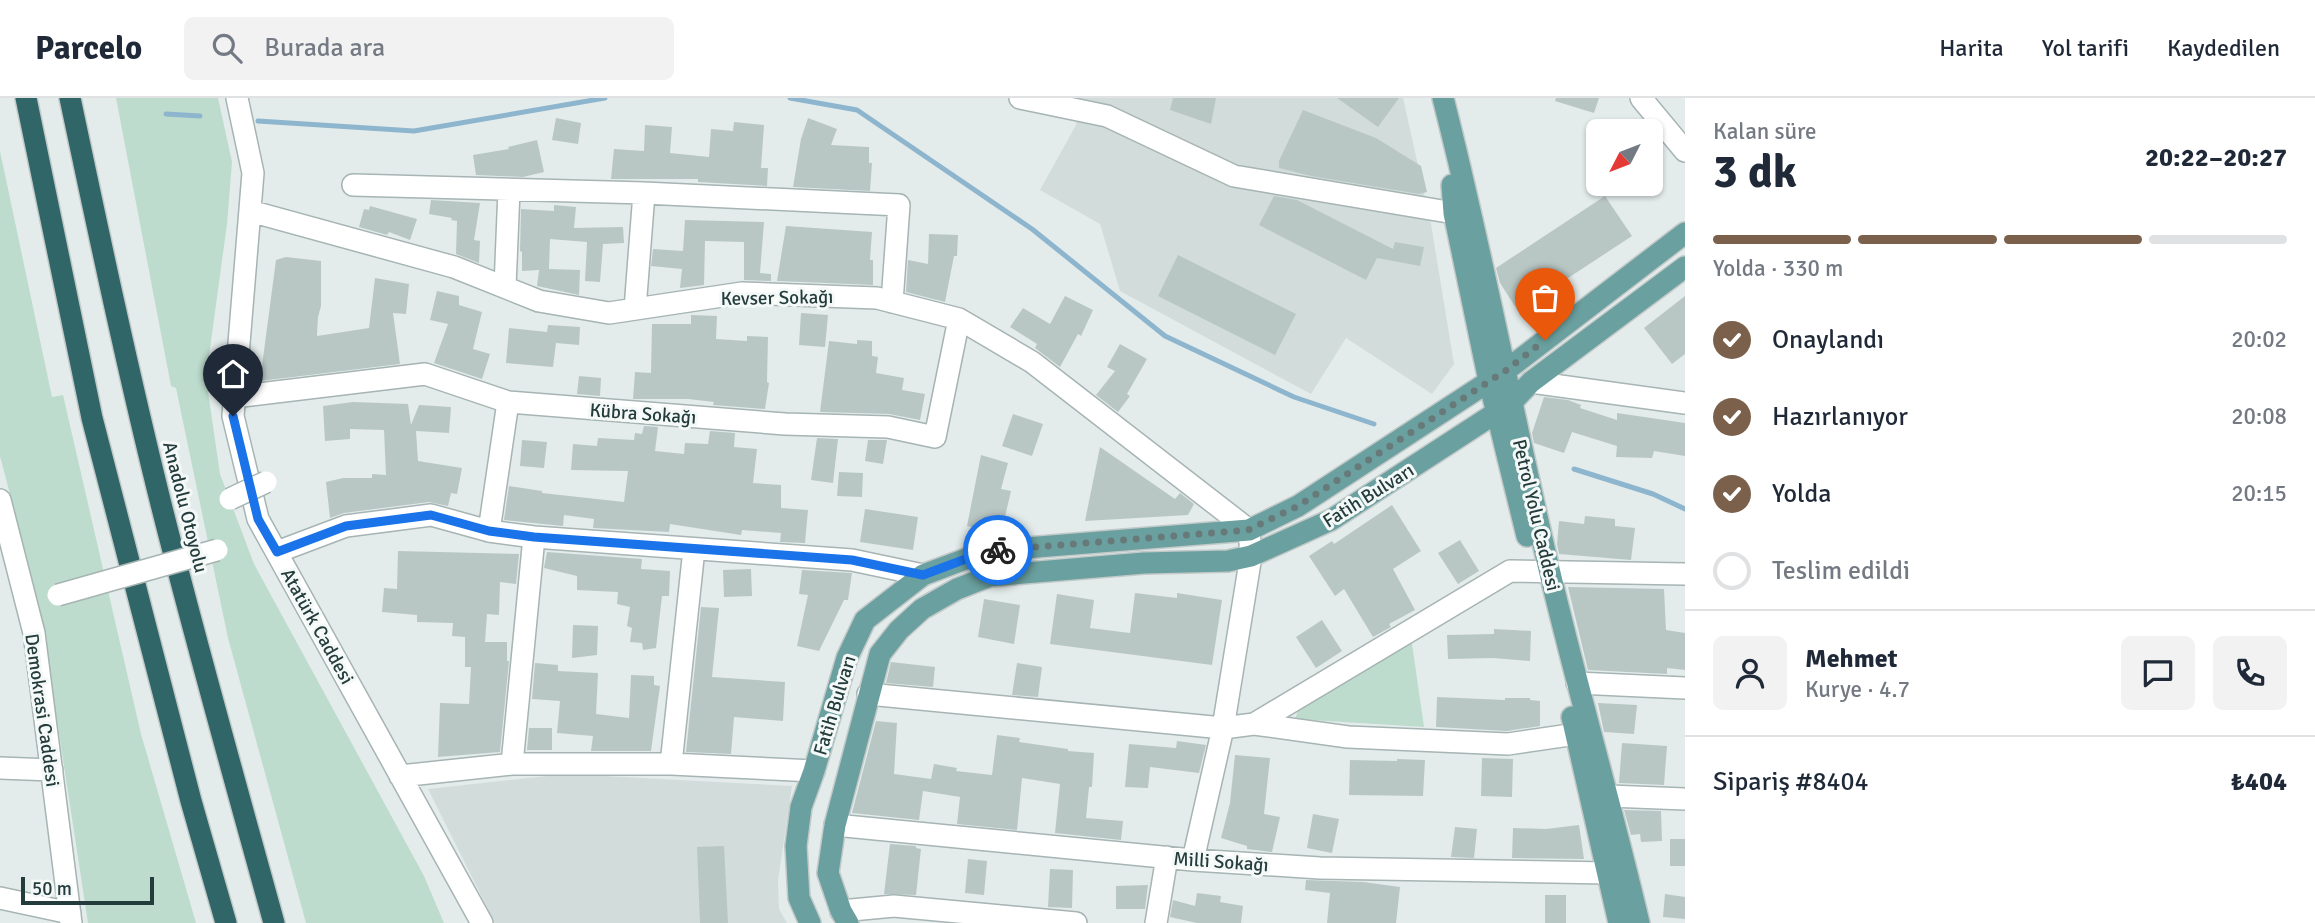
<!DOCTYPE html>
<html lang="tr">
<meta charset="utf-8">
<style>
:root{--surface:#fff;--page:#f2f2f3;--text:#1f2937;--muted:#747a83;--line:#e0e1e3;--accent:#7b614b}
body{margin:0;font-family:Signika,sans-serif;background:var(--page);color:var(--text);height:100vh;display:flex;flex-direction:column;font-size:26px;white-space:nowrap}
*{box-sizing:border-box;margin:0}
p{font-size:23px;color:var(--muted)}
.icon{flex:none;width:38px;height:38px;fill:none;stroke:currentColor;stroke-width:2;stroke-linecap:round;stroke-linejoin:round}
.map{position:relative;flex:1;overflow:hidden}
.panel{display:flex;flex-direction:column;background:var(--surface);width:630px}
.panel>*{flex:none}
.needle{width:46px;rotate:228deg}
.fabs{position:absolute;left:1586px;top:21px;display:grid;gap:14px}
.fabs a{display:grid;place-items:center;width:77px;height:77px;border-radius:10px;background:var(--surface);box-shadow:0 2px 5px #0004;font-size:35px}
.scale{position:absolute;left:21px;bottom:18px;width:133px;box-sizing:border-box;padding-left:7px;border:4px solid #243d3c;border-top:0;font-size:19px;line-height:24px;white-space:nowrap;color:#243d3c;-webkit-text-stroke:5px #f4f9f8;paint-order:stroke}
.pin{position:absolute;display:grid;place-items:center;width:60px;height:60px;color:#fff;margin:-72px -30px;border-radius:50% 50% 50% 0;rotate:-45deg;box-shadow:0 0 7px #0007}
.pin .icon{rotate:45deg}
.courier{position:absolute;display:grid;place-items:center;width:70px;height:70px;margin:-35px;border:5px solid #1a73e8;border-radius:50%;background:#fff;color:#222;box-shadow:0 2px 9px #0007}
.overview em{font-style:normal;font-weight:700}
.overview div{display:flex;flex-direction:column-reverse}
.overview{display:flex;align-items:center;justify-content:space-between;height:119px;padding:0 28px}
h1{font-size:46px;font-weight:700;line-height:52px}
.bar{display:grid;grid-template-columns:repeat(4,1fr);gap:10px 7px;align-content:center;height:84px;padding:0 28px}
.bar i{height:9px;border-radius:5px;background:var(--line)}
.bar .current{background:var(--accent)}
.bar p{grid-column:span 4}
.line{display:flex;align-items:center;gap:18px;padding:0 28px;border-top:2px solid var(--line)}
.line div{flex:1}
.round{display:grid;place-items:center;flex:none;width:74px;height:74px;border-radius:10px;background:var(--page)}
ol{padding:0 28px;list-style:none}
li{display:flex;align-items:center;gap:21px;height:77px}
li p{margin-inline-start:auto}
li .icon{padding:7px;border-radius:50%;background:var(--accent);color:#fff;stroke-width:4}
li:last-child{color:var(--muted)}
li i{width:38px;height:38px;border:4px solid var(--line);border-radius:50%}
header{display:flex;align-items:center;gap:42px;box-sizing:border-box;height:98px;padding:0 35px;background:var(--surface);border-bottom:2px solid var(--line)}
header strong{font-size:33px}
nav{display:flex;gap:38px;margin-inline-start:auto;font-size:24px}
.search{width:490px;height:63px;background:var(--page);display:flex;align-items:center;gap:18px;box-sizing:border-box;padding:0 24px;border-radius:10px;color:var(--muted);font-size:26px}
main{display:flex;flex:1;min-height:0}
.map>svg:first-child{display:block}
.built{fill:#d2dcda}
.green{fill:#bddccd}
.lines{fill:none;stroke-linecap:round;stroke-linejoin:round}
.stream{stroke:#8eb5ce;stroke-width:5}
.building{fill:#b9c7c4}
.minor-casing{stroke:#a6b4b3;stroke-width:24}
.major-casing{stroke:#c2c9c8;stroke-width:24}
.highway-casing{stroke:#c2c9c8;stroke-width:24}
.minor{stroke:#fff;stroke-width:21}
.major{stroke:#6aa09f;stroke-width:21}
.highway{stroke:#316668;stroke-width:21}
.minor-bridge-casing{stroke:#a6b4b3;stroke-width:24;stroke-linecap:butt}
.minor-bridge{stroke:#fff;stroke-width:21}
.done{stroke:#677a79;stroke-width:7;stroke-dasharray:0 12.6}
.route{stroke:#1a73e8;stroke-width:9}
.labels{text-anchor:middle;stroke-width:6;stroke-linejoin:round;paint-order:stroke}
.street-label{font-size:19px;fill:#243d3c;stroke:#f4f9f8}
</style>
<header>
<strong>Parcelo</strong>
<div class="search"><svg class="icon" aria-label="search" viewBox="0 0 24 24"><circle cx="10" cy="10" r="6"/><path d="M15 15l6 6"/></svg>Burada ara</div>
<nav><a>Harita</a><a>Yol tarifi</a><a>Kaydedilen</a></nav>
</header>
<main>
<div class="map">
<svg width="1685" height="825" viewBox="0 0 1685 825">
<rect width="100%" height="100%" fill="#e3eceb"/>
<!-- built -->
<path class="built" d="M1080,0h323l28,126 23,140 -22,30 -86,-56 -35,56 -191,-103 -20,-67 -60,-34 36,-65z
M566,676l226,12 -14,94 1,29 8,14h-292l-67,-134z"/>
<!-- green -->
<path class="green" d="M116,0h102l14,64 -5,62 -21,154 14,96 34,90 170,312 20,47h-138l-78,-285 -52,-250 -5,-2z
M0,53l52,246 11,-2 78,339 55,189h-108l-48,-314 -40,-153z
M1411,539l13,90 -129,-8 5,-13z"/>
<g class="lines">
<!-- stream -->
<path class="stream" d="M790,0l67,12 175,119 133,107 129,61 80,27
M166,16l34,2
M258,23l156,10 191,-33
M1574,371l79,25 32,15"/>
</g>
<!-- building -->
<path class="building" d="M1173,0h43l-5,26 -41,-14z
M1337,0h62l-21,29z
M1556,0h43l-5,15 -39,-12z
M1303,12l73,28 45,28 6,26 -8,2 -108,-18 -32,-8v-7z
M556,20l25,5 -3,21 -26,-4z
M808,20l29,11 -6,16 38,2v16h3l-2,28 -77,-4 8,-48z
M734,24l30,3 -3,43h7l-1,18 -69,-4v-3h-87l3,-30 30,2 1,-26 27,2 -2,26 39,4 2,-28 22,2z
M537,42l7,32 -21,5 -47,-2 -3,-20 36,-6 -1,-2z
M1274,98l23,4 96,49 2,-7 29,5 -4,19 -43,-8 -11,22 -107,-55z
M1605,98l27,40 -114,75 -18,-28 -4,-15z
M431,102l49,3 -6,37 6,1 -1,22 -23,-9 1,-33 -6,-1 1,-2 -23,-4z
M554,107l22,2 -2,21 49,-1 1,16 -21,1 -3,38 -15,-1 2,-39 -37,-3 -1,30 31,1 -1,25 -42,-9 2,-16 -17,1v-19l-2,-1 1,-42 33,2z
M370,108l47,13 -7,21 -21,-8 -2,3 -28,-8 5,-18 5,1z
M685,122l79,2 -4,51 11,1v7l-27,-1v-38l-39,-1 -1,44 -24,3 2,-19 -31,-3 2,-17 30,2z
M786,128l86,6 -2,28h3v25l-96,-4z
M929,136l29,1 -1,21h-3l-9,46 -39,-10 2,-32 20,4z
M1178,157l118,59 -21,41 -117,-59z
M286,159l35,4v45l-3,11 -1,19 52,-8 6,-50 34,6 -3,30 -13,-1 7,51 -140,17 16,-121z
M437,193l22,5v9l23,7 -9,37 17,5 -8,25 -48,-16 14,-39 -18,-4z
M1065,198l28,14 -12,26 -3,-2 -18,33 -25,-19 2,-4 -27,-17 13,-19 27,16z
M1685,198v58l-13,10 -28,-36z
M801,215l27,2 -3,32 -26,-2z
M691,217l26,1 -1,23 31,2v-5l21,1 -1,45 2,1 -4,26 -52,-4 1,-3 -26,-3h-55l2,-27 16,1 1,-49h39z
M548,227l32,2 -1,18 -23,-2 -3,24 -47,-4 3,-35 38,4z
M857,242l15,1v15l6,1 -2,16 28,5 -2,12 23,4 -5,26 -31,-6 -69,-2 9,-71 28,3z
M1120,246l27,15 -20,35 3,2 -12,16 -22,-17 19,-24 -8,-4z
M579,278l22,2 -1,18 -23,-2z
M1544,299l24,3 13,5 -1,3 37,12v-7l68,10v33l-31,-5 -2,7 -36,-1 1,-11 -45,-14 -8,21 -30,-10 -2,-10z
M353,304l55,2 3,21 8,-20 32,2 -2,26 -33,-2 2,30 44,7 -5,26 -6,-1 -3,13 -19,-4 -85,11 -14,5 -4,-36 17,-4h29v-4l14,1 -2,-45 -34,-1v10l-25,2 -2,-35z
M1013,316l30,10 -11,32 -30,-10z
M644,328l14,1 -3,24 29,3 1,-11 23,1 2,-13 25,2 -1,14 23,2 -4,34 28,2v23l27,2 -3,33 -25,-1 1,-9 -39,-3 -1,5 -71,-11 -1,8 -76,-4 1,-9 -30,-4 -1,11 -59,-6 5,-34 33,5v2l82,9 4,-31 -57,-1 2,-26 24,2 1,-8 36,2 1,-7 7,1z
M817,340l21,1 -5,44 -22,-3z
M522,342l25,2 -3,26 -24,-2z
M868,342h19l-4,24 -18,-3z
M1100,349l75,52 5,-6 14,11 -6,11 -103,6z
M981,357l27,8 -7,26 10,2 -10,43 -34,-8z
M839,374l24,1 -1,24 -25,-1z
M1392,407l29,46 -28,18 22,41 -26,14 2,3 -18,10 -29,-48 -9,7 -26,-40 23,-15 2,3z
M865,411l53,8 -5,33 -53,-8z
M1585,418l30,3v7l20,2 -4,32 -72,-6 -2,-10 2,-23 25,3z
M1460,442l19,31 -21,13 -20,-31z
M398,453l121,3 -3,30 -16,-2 -1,33 -12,-1 -2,28h22v19h2l-9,91 -62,5 2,-54 29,1 2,-37h-6v-30l-13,-1 1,-13 -36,-1v-7l-35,-3 2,-24 13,1z
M547,454l95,7 -1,10 29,2 -1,25h-7l-6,52 -13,2 -1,-7 -12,-1 2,-14 -5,-2 3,-19 -13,-3 1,-12 -41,-2v-14l-33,-8z
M751,471l1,27 -28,1 -1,-27z
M802,472l50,3 -4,27h-4l-25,51 -22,-5 11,-51 -9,-1z
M1568,489l96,2 2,41 19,3v37l-18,-2v6l-79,-4z
M1135,495l42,5v-5l45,7 -10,65 -162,-21 7,-50 37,6 -4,28 40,5z
M984,501l36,6 -6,39 -36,-7z
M701,509l18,1 -7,69 73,5 -2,39 -49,-4 -3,37 -45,-2z
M1322,522l20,31 -26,17 -20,-31z
M573,527l25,1 -1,29 -25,3z
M1494,531l37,2 -1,30 -37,-3 -45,1 -1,-24 47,-1z
M891,564l44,5 -2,20 -47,-4z
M535,565l23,2v6l40,2 -2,41 33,4 2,-43 23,1v9l6,1 -9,65h-60l2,-15 -36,-3 3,-32 -28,-2z
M1017,565l25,4 -4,30 -26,-2z
M1437,599l68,3v-2h25v2l10,1v25l-33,5 -71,-4z
M1598,605l39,2 -3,29 -30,-2z
M876,623l21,2 -3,51 37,5 3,-15 23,4 -1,3 36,4 5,-40 23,3 -1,4 49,7v2l26,2 -2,34h-3l-3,31 37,3 -2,19 -66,-7 5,-49 -38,-6 -5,52 -60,-6 3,-27 -37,-6 -4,29 -67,-7z
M529,630h23v22h-25z
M1177,643l29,4 -7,28 -49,-6 -2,21 -23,-1 4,-43 47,4z
M1622,645l45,3 -3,39 -45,-2z
M1235,657l35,3 -6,56 16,3 -8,35 -25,-3v-3l-26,-8 9,-35z
M1482,660l31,1 -1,38 -31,-1z
M1397,661l28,1 -2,36 -74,-1 1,-35 47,1z
M1624,712l37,1 1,30 -21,1 -1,-8 -9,1z
M1313,716l26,5 -7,34 -25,-5z
M1579,727l5,34 -72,-1 1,-30 33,1z
M1455,729l22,2 -3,29 -23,-1z
M1670,741h15v27h-15z
M890,746l26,2v2l5,1 -5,46 -32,-1z
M724,748l4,77h-28l-3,-76z
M968,761l19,2 -3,34 -19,-2z
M1050,771l23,1 -1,38 -24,-1z
M1306,782l57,2 37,5 -4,36h-69l3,-30 -25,-3z
M1148,787l-3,24h-29v-23z
M1197,795l24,3 -1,6 23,4 -2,17h-44l-27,-6 3,-17 22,6z
M1665,796l20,3v22l-22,-2z
M1545,797h21v28h-21z"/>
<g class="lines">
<defs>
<path id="minor" d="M237,0l16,75 -20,243 25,103 224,404
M1020,0l87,18 127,60 220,37
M1641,0l44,53
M353,87l291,8 255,12 -7,97
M250,113l204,56 85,34 70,12 133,-20 135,5 82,21 73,43 217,168 2,26 -28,172 -30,132
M505,189l4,-97
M635,211l9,-116
M1531,284l154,21
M234,299l191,-23 83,28 277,22 103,3 47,10 24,-118
M0,402l34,133 37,290
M489,433l19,-129
M277,454l69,-26 85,-11 58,16 45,6 318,23 71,15
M1577,585l108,5
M868,596l355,34 31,-4 94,13 160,7 82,-12
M1254,626l256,-153 175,3
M512,666l22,-227
M671,666l23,-215
M0,670l52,2
M400,678l112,-12h159l143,7
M1609,698l76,3
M835,727l358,35 127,8 288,5
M0,800l70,15
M841,813l53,-5 182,17
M1156,825l11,-66"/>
<path id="major" d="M1443,0c40,156 69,314 106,471 28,118 62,235 90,354
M1452,87l2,28 35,168 38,155
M1572,619l47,206
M810,825l-11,-25 -3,-52 5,-39 13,-36 33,-113 18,-38 58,-45 64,-24 262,-21 49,-24 207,-135 180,-138
M848,825l-7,-12 -13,-38 7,-48 45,-171 19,-24 23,-21 35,-20 33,-13 154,-13 84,-2 23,-5 80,-36 180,-117 20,-21 154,-115"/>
<path id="highway" d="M26,0l66,320 99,383 35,122
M70,0c29,137 58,274 92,410 35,139 74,277 112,415"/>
</defs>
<!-- minor casing -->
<use href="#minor" class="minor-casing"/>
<!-- major casing -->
<use href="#major" class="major-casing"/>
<!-- highway casing -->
<use href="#highway" class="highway-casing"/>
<!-- minor -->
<use href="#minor" class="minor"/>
<!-- major -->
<use href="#major" class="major"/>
<!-- highway -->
<use href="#highway" class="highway"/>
<defs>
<path id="minor-bridge" d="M230,401l36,-17
M58,497l159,-45"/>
</defs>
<!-- minor-bridge casing -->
<use href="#minor-bridge" class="minor-bridge-casing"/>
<!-- minor-bridge -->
<use href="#minor-bridge" class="minor-bridge"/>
</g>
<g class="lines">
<!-- done -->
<path class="done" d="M998,452l250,-20 50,-24 207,-135 40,-31"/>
<!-- route -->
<path class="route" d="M233,318l25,103 19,33 69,-26 85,-11 58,16 45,6 318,23 71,15 64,-24 11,-1"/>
</g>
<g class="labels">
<!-- street labels -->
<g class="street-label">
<text transform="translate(777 199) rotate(-1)" y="7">Kevser Sokağı</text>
<text transform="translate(643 315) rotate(4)" y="7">Kübra Sokağı</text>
<text transform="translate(1368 397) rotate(-32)" y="7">Fatih Bulvarı</text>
<text transform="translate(186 409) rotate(76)" y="7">Anadolu Otoyolu</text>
<text transform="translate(1537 417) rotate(77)" y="7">Petrol Yolu Caddesi</text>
<text transform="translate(318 528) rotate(61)" y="7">Atatürk Caddesi</text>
<text transform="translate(834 607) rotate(-73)" y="7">Fatih Bulvarı</text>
<text transform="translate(43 612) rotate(82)" y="7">Demokrasi Caddesi</text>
<text transform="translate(1221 763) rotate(4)" y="7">Milli Sokağı</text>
</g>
</g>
</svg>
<div class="fabs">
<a><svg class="needle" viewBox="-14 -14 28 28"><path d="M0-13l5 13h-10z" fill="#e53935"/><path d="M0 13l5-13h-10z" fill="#747a83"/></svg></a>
</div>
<div class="scale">50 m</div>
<div class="pin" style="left:1545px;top:242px;background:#ea580c"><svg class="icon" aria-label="bag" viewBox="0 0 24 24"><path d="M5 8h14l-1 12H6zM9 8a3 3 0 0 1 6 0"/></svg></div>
<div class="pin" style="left:233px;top:318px;background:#1f2937"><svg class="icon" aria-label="home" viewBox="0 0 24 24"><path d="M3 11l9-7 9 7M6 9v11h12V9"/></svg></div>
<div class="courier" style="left:998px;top:452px"><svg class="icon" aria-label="bike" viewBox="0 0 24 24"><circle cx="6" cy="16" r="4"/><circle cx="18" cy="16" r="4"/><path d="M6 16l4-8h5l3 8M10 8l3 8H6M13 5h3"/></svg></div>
</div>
<section class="panel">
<div class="overview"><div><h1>3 dk</h1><p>Kalan süre</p></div><em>20:22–20:27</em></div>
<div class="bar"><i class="current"></i><i class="current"></i><i class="current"></i><i></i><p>Yolda · 330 m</p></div>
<ol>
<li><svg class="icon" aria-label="check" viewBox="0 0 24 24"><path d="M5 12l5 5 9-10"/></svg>Onaylandı<p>20:02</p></li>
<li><svg class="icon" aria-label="check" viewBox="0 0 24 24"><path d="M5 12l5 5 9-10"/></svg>Hazırlanıyor<p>20:08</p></li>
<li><svg class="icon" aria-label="check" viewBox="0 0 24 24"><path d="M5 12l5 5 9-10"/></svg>Yolda<p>20:15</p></li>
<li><i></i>Teslim edildi</li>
</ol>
<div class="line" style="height:126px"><a class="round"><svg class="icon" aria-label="person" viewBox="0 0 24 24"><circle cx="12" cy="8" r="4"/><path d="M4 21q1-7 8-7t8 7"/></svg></a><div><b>Mehmet</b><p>Kurye · 4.7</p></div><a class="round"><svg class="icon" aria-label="chat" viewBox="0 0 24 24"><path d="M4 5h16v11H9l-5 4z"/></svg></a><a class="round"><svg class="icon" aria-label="phone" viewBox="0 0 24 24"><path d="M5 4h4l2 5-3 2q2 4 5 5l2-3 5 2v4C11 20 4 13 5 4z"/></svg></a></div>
<div class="line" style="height:91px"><div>Sipariş #8404</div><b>₺404</b></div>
</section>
</main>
